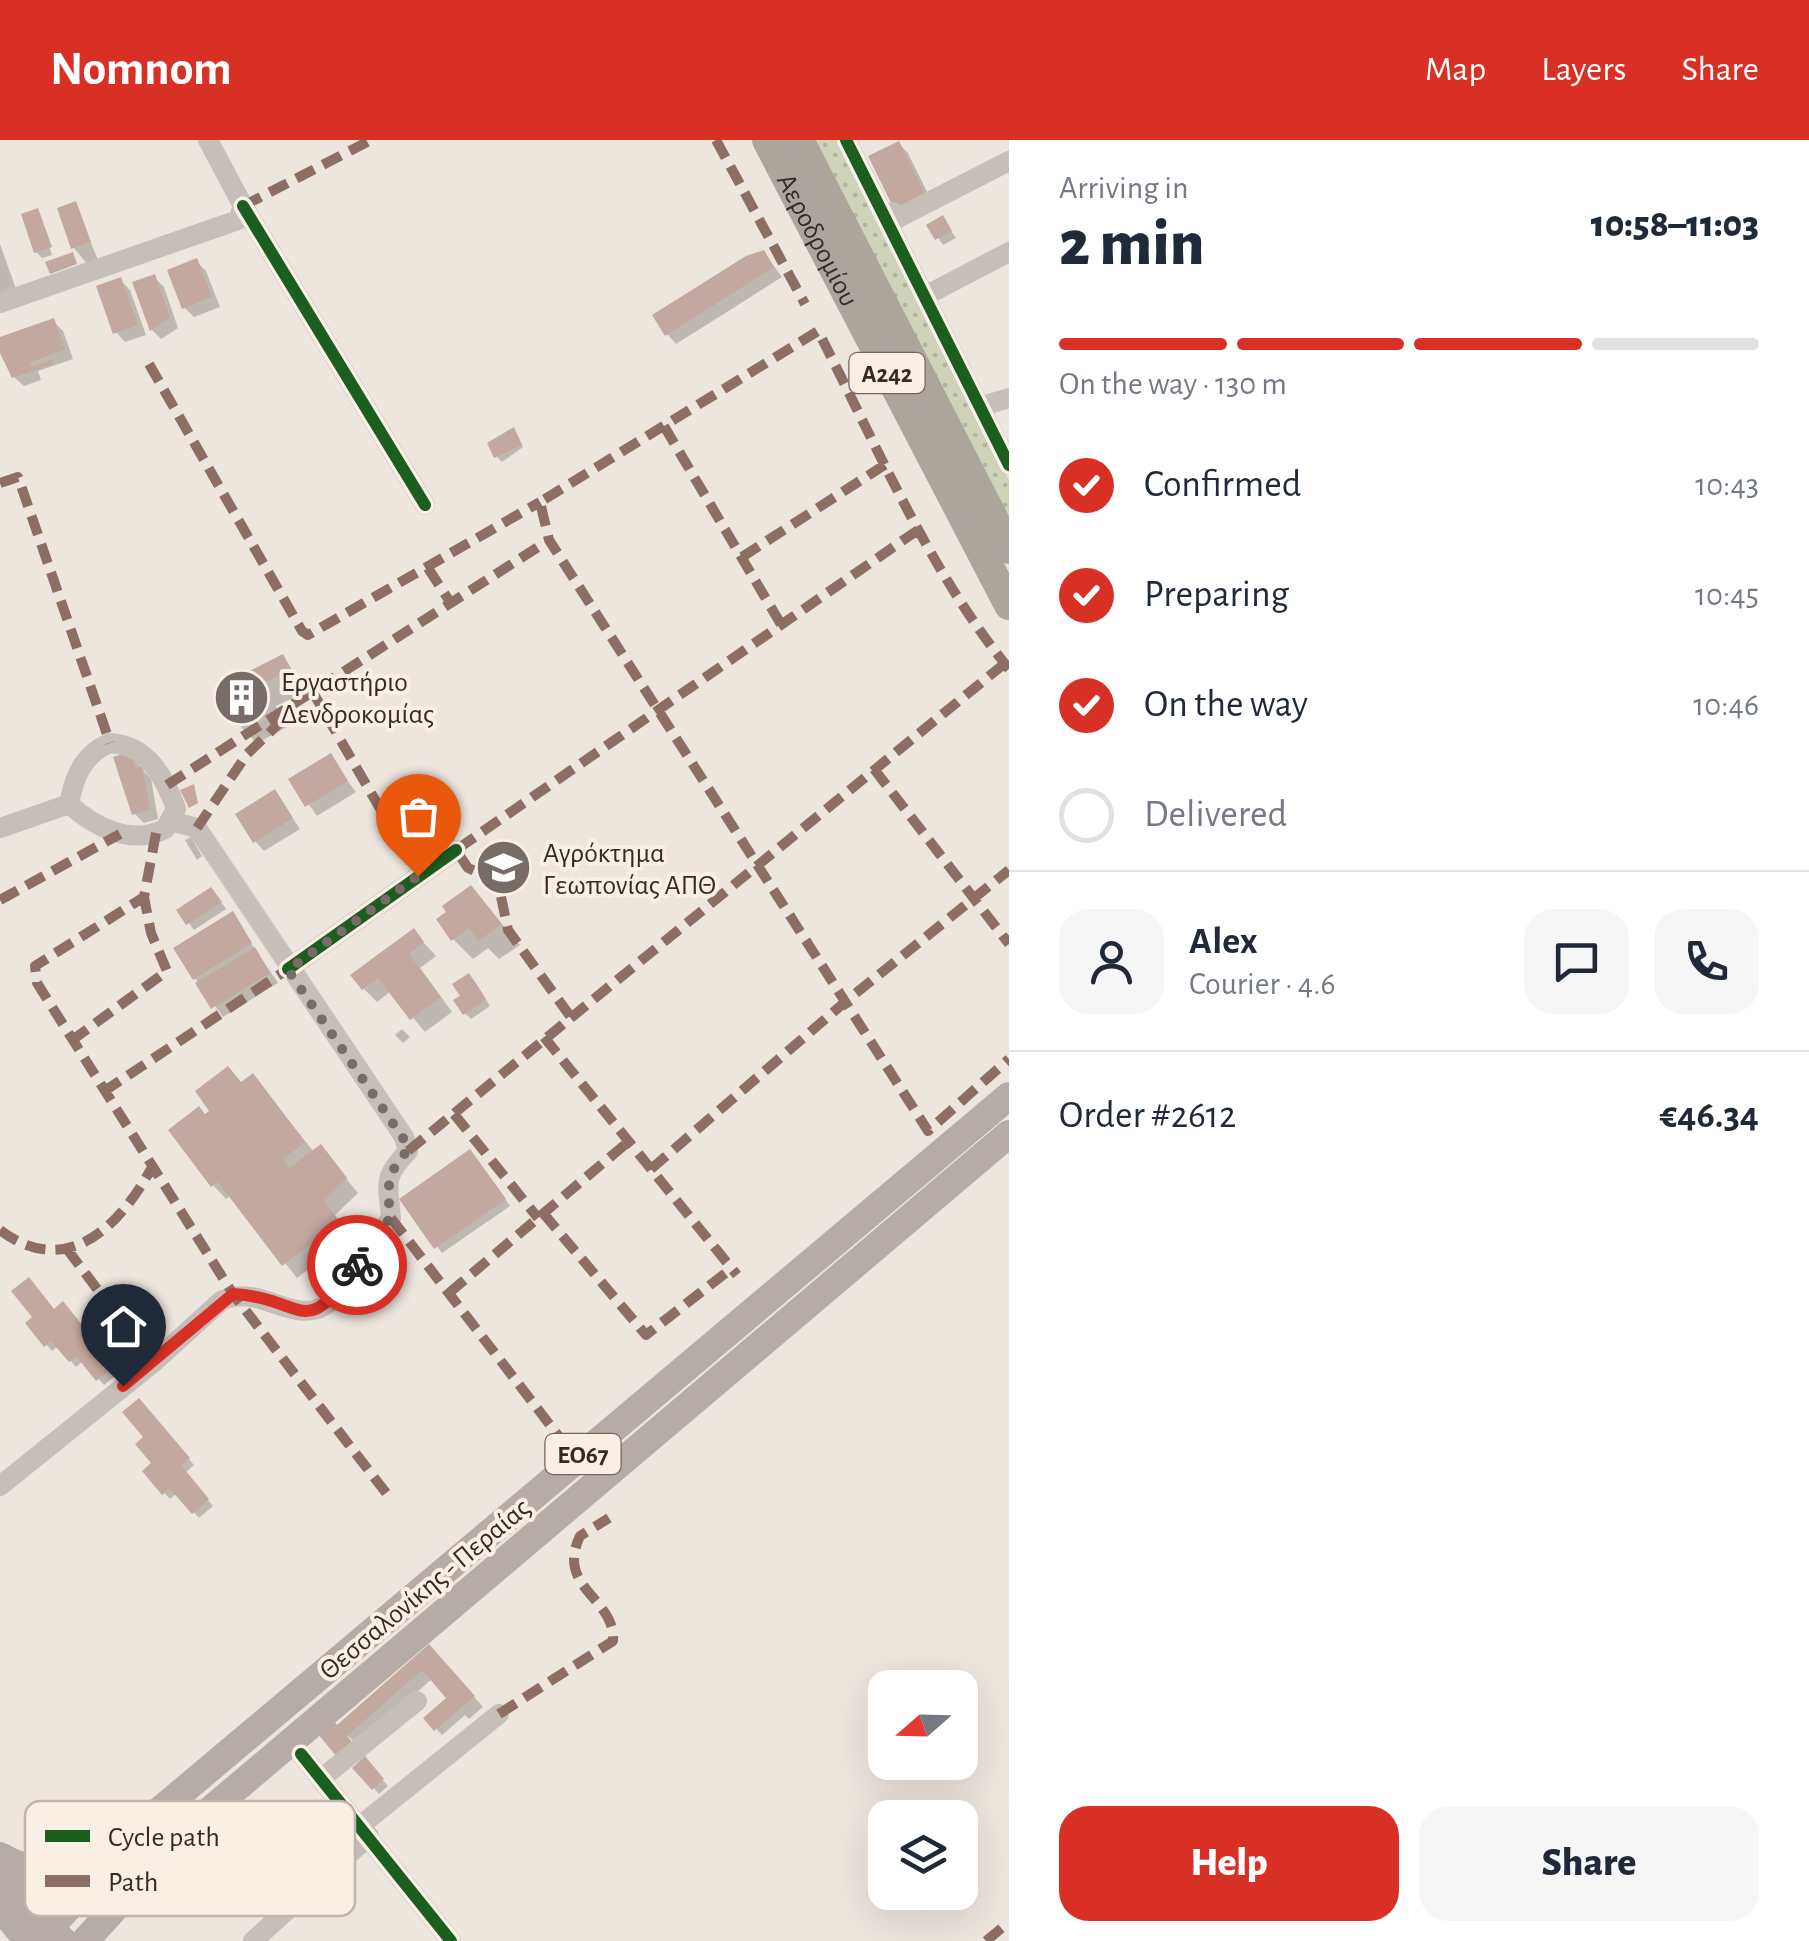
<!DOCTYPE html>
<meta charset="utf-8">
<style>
:root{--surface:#fff;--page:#f6f6f7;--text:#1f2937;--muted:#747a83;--line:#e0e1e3;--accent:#d93025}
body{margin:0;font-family:"Alegreya Sans",sans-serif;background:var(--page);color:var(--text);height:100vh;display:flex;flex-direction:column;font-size:38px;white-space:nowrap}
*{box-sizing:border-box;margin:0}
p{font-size:32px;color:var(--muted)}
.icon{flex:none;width:55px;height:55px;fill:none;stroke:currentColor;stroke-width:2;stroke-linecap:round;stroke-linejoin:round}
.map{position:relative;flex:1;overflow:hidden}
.drawer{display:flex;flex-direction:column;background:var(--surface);width:800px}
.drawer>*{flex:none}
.needle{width:65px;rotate:250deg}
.tools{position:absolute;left:868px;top:1530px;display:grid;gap:20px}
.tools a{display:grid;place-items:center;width:110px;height:110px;border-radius:20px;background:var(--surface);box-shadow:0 10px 40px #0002;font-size:50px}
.pin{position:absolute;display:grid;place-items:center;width:85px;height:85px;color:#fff;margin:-102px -42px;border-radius:50% 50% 50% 0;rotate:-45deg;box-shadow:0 0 10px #0007}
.pin .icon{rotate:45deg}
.courier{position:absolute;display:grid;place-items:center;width:100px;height:100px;margin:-50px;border:8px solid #d93025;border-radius:50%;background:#fff;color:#222;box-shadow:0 2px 12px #0007}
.headline em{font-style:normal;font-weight:800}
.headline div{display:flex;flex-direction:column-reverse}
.headline{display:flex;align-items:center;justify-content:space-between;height:170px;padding:0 50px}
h1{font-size:65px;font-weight:800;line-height:75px}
.bar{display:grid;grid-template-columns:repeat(4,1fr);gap:15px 10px;align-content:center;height:120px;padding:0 50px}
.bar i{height:12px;border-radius:8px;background:var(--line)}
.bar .active{background:var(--accent)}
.bar p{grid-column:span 4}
.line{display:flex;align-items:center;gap:25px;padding:0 50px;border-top:2px solid var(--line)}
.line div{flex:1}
.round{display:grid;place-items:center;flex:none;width:105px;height:105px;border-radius:30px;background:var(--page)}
ol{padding:0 50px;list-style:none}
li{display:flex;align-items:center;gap:30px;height:110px}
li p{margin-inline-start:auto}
li .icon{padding:10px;border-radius:50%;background:var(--accent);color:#fff;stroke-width:4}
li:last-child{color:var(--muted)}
li i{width:55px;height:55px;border:5px solid var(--line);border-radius:50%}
.action{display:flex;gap:20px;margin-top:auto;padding:20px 50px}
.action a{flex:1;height:115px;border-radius:30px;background:var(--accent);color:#fff;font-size:40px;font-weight:800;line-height:115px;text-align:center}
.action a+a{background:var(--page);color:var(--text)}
header{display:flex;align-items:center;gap:60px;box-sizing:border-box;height:140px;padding:0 50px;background:var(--accent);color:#fff}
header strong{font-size:48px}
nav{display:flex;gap:55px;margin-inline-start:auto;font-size:35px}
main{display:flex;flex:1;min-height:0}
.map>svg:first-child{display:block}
.green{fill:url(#green-dots)}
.shadow{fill:#0003}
.building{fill:#c2a89f}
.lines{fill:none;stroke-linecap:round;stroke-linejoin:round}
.minor{stroke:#c6beb8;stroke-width:20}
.major{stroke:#b5aca7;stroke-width:28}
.highway{stroke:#aca59e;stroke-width:30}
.quiet{stroke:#8d6e63;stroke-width:10;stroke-dasharray:20 10;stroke-linecap:butt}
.cycleway-casing{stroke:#faefe5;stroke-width:19}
.cycleway{stroke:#1b5e20;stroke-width:12}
.done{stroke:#776c67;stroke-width:10;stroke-dasharray:0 18}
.route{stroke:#d93025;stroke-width:12}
.labels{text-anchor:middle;stroke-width:8;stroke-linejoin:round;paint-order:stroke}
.shield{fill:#faefe5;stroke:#72655f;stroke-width:2.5}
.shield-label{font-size:25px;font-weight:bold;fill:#372a26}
.street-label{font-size:28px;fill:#372a26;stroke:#faefe5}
.poi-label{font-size:28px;fill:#372a26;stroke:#faefe5;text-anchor:start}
.key{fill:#faefe5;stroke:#c0b4ac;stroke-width:2.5}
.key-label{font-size:28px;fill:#372a26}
</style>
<header>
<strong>Nomnom</strong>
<nav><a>Map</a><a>Layers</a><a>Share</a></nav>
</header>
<main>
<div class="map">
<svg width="1009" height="1801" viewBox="0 0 1009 1801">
<defs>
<pattern id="green-dots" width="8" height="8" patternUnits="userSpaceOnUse" patternTransform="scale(2.5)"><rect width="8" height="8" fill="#cfd3b8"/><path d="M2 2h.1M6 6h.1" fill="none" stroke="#b2b59e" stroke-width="1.8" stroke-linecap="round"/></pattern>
</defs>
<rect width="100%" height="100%" fill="#ede6df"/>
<!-- green -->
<path class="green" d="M809,0h29l171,340v47z"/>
<!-- shadow -->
<path class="shadow" d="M899,4l9,9 26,53 -27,13z
M75,64l23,56 -11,4 -14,-17z
M38,71l14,44 -10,3 -6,-6z
M943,79l13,19 -13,7 -13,-19z
M0,104l16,45 -16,5z
M764,113l18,24 -106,67 -9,-10z
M196,121l10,10 14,36 -26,10 -10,-10z
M154,137l10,10 14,41 -17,11 -9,-9 -17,-46z
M120,140l10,10 16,45 -21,7 -9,-10z
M53,181l10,10 10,28 -35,12 3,9 -17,6 -10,-9 -14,-38z
M516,292l7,15 -21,15 -6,-6z
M282,517l27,33 -33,16 11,21 -30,16 -20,-20 -18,-34z
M129,614l22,25 7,40 -14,4 -9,-9z
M330,617l26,35 -39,24 -25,-36z
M275,652l25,37 -36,22 -9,-10z
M191,697l11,19 -5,4 -12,-20z
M471,748l49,57 -21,14 -11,-11 -15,11 -20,-20z
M217,756l9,13 -32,21 -14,-19z
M232,775l46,68 -55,34 -28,-39z
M413,791l23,25 -16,12 32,44 -27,20 -34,-41 -14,11 -13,-13z
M475,842l15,24 -19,13 -6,-6z
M402,889l8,8 -7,6 -8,-8z
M253,936l61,76 6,-5 38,46 -23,22 16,22 -54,41 -66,-83 -5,4 -13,-14 -7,-68z
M476,1018l34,48 -68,47 -39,-53z
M69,1171l50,62 -15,12 -21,-24 -7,6 -18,-21 -6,5 -24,-28z
M145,1267l49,58 -9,8 28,33 -14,12 -22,-25 -7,6 -25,-28 10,-8z
M439,1517l44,50 -14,12 -4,-4 -23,20 -16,-17 24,-20 -17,-20 -75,66 -21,-16z
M364,1620l24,26 -9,8 -24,-26z"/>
<!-- building -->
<path class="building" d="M899,1l27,55 -31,15 -27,-55z
M76,61l15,41 -20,7 -14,-41z
M38,68l14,39 -18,6 -13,-39z
M943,75l9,16 -17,9 -9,-15z
M764,110l10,17 -109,69 -13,-21 94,-59z
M73,112l4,12 -27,10 -5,-12z
M197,118l15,39 -30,12 -15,-39z
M155,134l15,43 -20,14 -18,-49z
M121,137l17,48 -25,9 -17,-48z
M54,178l11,32 -35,12 2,5 20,-7 1,4 -41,14 -12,-25v-16z
M514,287l8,18 -28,13 -7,-15z
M283,514l8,15 -33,17 11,21 -34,17 -19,-36z
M130,612l6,17 6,-3 8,43 -18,6 -19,-58z
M331,613l17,28 -43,26 -17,-28z
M194,644l4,19 -9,5 -9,-18z
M275,649l18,29 -40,25 -18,-29z
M471,745l31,39 -24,17 -9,-13 -18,13 -15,-22 10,-7 -4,-6z
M211,747l11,15 -36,23 -10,-15z
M233,771l19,32 -59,37 -20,-32z
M414,788l10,14 -15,12 32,43 -31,23 -32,-42 -16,12 -12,-15z
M255,807l15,26 -59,36 -16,-26z
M469,833l17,26 -23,16 -10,-15 7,-4 -8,-12z
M228,926l13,16 12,-9 52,69 -22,17 6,9 32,-24 26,34 -23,23 16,21 -58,44 -64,-84 -7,5 -43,-57 31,-24 6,8 4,-3 -14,-20z
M470,1009l36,50 -72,50 -35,-50z
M29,1137l25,32 9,-8 52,65 -19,15 -20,-25 -7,6 -18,-21 -7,6 -19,-24 7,-6 -21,-26z
M139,1258l51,60 -9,7 28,34 -17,15 -22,-25 -8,6 -20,-24 9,-8 -16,-19 8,-7 -21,-25z
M429,1504l46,52 -41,35 -11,-13 23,-20 -24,-28 -75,66 6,7 -16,14 -19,-23 15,-14 4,5z
M365,1616l19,23 -12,11 -20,-22z"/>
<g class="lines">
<!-- minor -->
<path class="minor" d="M846,0l163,325
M243,66l182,299
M893,72l-5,11 121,-62
M925,156l84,-44
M0,163l238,-83 5,-14 -35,-66
M979,267l30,-9
M110,603c37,2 55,34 66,66l-11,20c-34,17 -71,-2 -96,-25 5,-27 14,-50 41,-61z
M0,688l69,-24
M288,829l168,-119
M0,1346l153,-123 68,-62c39,-20 76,30 110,0 24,-21 41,-57 60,-83 -3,-36 -9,-39 17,-67l-4,-14 -207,-309 -27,-7
M301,1614l150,187
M322,1638l95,-77
M361,1685l138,-111
M253,1801l116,-105"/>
<!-- major -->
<path class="major" d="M0,1716c41,25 73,12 115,-4
M0,1735l63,66
M0,1767l28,34
M37,1801l121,-129 851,-716
M85,1801l97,-107 827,-700"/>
<!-- highway -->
<g class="highway">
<path id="s1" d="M767,0l242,465"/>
<path d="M799,0l210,409"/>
</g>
<!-- quiet -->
<path class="quiet" d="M716,0l89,164
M243,66l128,-66
M149,224l153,267 6,4 232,-133
M664,286l118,200
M0,343l18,-6 92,266
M742,417l144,-93
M428,428l22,34
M1009,529c-81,-100 -132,-223 -191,-338l-278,171 9,38 379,591 81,-72
M311,549l108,187
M874,629l135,175
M167,645l382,-245
M197,688l50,-74 44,-42
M156,693l-12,64 -109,69 2,17 196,311 157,204
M0,760l120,-66
M570,876l-62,-86 -8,-38 -13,-16 -19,-8 -12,-18 462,-320
M544,897l193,238
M71,901l96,-70 -16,-38 -7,-36
M103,952l185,-123
M454,974l84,104
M408,1011l596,-487
M651,1029l194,-167 164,-132
M543,1073l103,122 86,-67
M391,1078l169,220
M0,1090c66,50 120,-3 152,-63
M67,1109l86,114
M449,1153l179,-151
M499,1574l114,-73c3,-43 -58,-53 -33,-105l29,-18
M986,1801l23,-19"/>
<defs>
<path id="cycleway" d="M846,0l163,325
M243,66l182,299
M288,829l168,-119
M301,1614l150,187"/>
</defs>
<!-- cycleway casing -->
<use href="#cycleway" class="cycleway-casing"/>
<!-- cycleway -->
<use href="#cycleway" class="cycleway"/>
</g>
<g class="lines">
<!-- done -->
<path class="done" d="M357,1125l33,-47c-2,-32 -5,-43 18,-68l-1,-6 -119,-174 130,-94"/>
<!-- route -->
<path class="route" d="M123,1246l110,-92c73,4 69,50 124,-29"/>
</g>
<!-- icons -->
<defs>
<symbol id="building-disc" viewBox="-11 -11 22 22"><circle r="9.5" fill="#776c67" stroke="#faefe5"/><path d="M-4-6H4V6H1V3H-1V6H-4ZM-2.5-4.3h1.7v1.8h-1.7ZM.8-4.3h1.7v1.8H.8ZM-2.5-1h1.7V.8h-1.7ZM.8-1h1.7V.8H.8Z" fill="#fff"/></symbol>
<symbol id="university-disc" viewBox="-11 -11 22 22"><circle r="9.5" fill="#776c67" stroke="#faefe5"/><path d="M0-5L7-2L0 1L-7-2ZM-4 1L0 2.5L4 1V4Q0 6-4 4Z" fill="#fff"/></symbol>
</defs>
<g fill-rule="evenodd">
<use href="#building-disc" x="210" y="526" width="63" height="63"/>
<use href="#university-disc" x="472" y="696" width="63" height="63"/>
</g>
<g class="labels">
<!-- shield labels -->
<g class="shield">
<rect x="849.5" y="213" width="75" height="40" rx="8"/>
<rect x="545.5" y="1294" width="75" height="40" rx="8"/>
</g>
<g class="shield-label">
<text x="887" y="242">Α242</text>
<text x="583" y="1323">ΕΟ67</text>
</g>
<!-- street labels -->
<g class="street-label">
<text dy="10" stroke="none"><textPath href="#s1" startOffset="112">Αεροδρομίου</textPath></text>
<text transform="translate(424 1448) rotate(-40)" y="10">Θεσσαλονίκης - Περαίας</text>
</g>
<!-- poi labels -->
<g class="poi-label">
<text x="281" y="551">Εργαστήριο<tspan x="281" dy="32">Δενδροκομίας</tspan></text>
<text x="543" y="722">Αγρόκτημα<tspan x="543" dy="32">Γεωπονίας ΑΠΘ</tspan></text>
</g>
</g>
<!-- legend -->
<rect x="25" y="1661" width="330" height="115" rx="15" class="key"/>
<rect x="45" y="1690" width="45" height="12" fill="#1b5e20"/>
<rect x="45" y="1735" width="45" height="12" fill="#8d6e63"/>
<g class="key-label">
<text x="108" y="1706">Cycle path</text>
<text x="108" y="1751">Path</text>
</g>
</svg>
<div class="tools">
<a><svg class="needle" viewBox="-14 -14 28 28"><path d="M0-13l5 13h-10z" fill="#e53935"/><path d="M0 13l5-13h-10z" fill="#747a83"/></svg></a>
<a><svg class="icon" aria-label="layers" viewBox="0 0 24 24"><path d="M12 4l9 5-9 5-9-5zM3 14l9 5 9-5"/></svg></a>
</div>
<div class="pin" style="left:418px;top:736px;background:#ea580c"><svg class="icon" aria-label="bag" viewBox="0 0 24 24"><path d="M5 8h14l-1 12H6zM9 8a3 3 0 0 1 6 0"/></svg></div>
<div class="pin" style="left:123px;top:1246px;background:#1f2937"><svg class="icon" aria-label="home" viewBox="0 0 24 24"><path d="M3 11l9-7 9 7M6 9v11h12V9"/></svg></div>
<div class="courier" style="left:357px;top:1125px"><svg class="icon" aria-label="bike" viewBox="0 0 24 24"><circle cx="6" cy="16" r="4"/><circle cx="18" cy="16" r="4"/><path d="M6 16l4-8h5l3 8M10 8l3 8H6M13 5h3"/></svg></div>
</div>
<section class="drawer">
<div class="headline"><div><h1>2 min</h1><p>Arriving in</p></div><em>10:58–11:03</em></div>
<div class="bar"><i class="active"></i><i class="active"></i><i class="active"></i><i></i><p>On the way · 130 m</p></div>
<ol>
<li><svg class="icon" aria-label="check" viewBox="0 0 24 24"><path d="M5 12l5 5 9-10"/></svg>Confirmed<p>10:43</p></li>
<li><svg class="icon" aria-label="check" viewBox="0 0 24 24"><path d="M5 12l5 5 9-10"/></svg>Preparing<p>10:45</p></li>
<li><svg class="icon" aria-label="check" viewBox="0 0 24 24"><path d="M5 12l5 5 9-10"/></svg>On the way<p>10:46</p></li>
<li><i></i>Delivered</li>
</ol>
<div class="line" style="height:180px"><a class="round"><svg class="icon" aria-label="person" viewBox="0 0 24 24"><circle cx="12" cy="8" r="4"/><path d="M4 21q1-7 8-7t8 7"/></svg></a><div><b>Alex</b><p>Courier · 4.6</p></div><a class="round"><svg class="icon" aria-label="chat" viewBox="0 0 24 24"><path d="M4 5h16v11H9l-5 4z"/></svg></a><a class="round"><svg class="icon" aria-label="phone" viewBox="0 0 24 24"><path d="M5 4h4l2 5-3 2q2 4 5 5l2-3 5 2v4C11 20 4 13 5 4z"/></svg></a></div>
<div class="line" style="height:130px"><div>Order #2612</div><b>€46.34</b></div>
<div class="action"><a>Help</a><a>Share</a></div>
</section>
</main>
